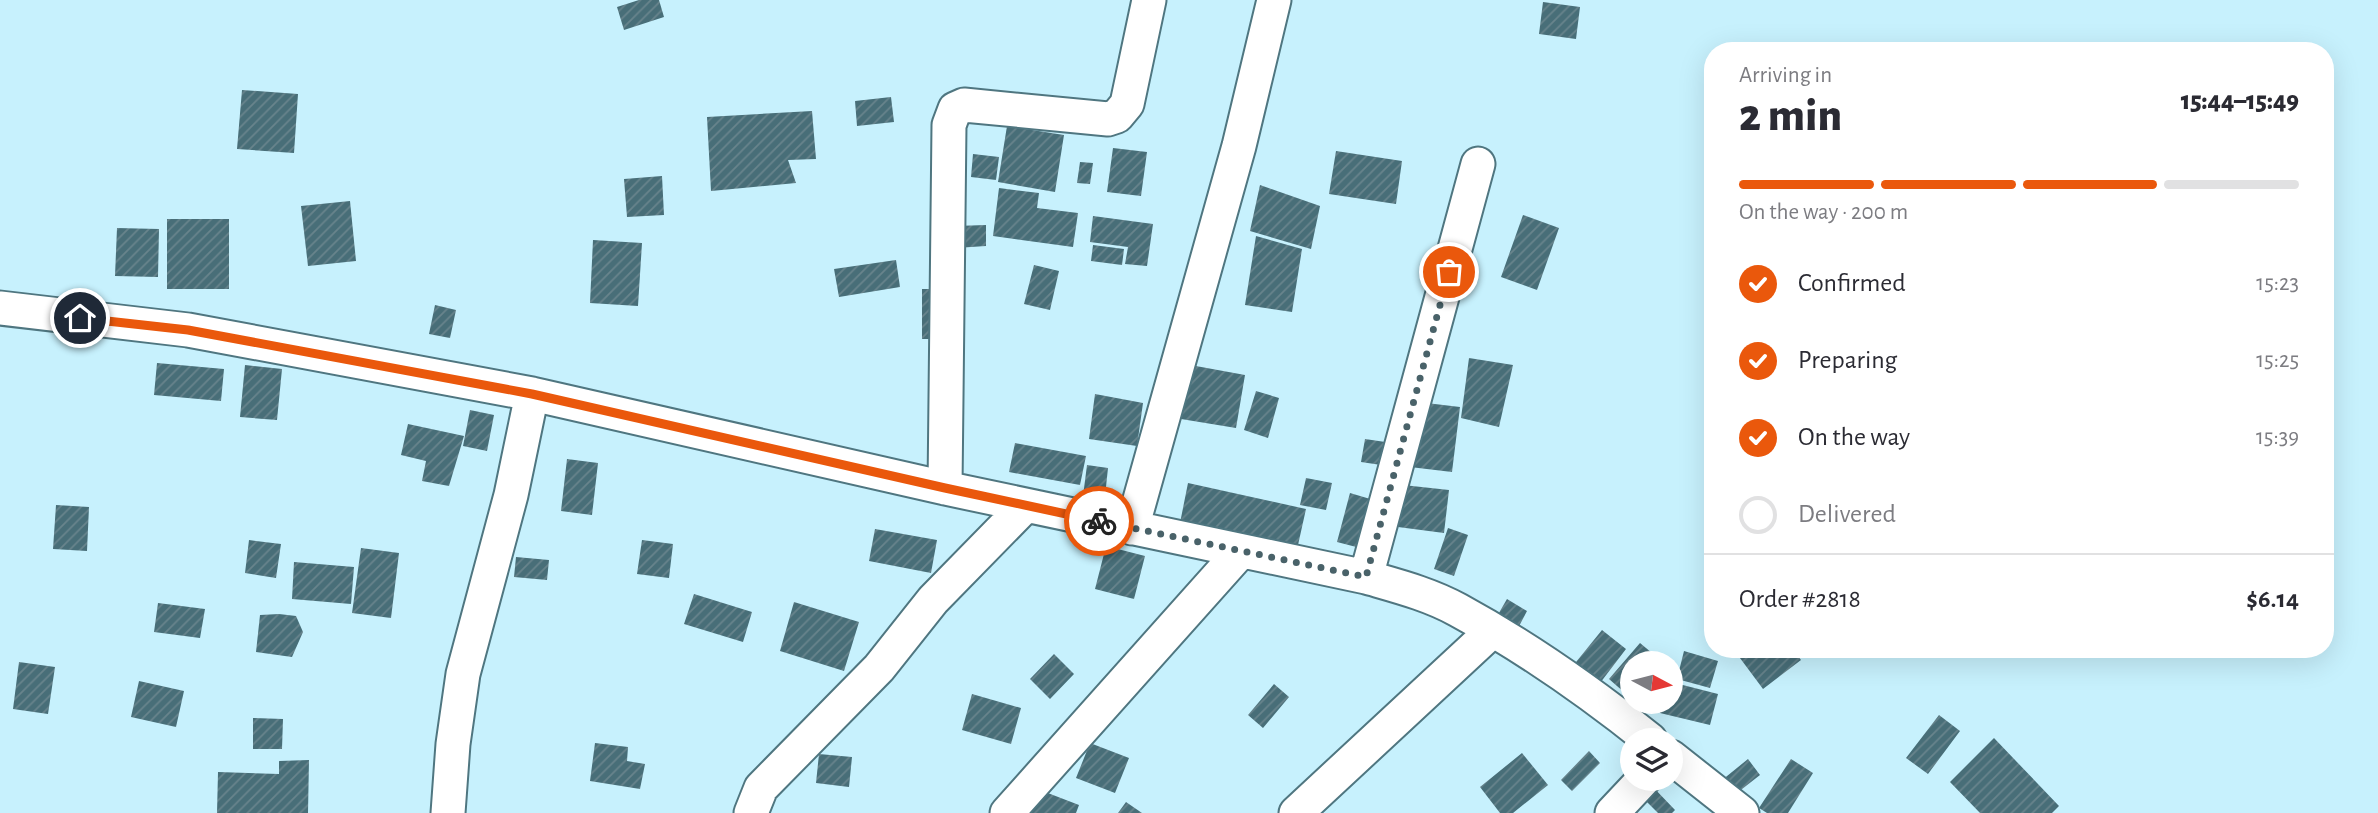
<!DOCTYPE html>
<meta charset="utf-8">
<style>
:root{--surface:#fff;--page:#f7f7f7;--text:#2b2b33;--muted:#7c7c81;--line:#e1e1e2;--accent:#ea580c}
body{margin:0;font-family:"Alegreya Sans",sans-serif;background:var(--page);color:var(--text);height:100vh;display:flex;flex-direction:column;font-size:26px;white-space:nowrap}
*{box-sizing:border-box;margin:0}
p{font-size:23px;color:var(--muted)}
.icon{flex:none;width:38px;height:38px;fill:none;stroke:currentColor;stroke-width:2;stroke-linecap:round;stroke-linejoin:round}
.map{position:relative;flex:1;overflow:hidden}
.panel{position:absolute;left:1704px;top:42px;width:630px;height:616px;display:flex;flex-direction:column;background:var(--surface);border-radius:28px;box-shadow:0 7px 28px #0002}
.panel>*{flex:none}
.needle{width:46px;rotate:97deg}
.buttons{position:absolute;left:1620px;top:651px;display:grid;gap:14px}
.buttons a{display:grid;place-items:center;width:63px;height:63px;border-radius:50%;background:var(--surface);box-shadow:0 7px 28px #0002;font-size:35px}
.pin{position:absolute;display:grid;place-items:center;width:60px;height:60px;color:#fff;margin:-30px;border:4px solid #fff;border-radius:50%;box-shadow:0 2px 7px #0007}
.courier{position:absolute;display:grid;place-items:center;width:70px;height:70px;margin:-35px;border:5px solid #ea580c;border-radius:50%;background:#fff;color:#222;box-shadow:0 2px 9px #0007}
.summary em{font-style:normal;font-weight:800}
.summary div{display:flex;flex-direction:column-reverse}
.summary{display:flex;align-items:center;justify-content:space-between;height:119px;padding:0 35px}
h1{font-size:46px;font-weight:800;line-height:52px}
.bar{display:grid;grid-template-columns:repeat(4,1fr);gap:10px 7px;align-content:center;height:84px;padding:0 35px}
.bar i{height:9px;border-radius:5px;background:var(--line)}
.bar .on{background:var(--accent)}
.bar p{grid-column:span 4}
.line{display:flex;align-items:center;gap:18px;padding:0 35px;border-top:2px solid var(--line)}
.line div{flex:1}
ol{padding:0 35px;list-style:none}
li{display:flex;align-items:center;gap:21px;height:77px}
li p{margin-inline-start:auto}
li .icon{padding:7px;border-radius:50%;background:var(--accent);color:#fff;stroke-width:4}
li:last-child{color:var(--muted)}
li i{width:38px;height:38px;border:4px solid var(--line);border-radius:50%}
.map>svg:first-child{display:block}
.building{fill:url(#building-hatch)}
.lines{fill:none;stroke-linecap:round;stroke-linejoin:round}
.minor-casing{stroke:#4f7680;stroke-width:37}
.minor{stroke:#fff;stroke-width:33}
.done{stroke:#496269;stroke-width:7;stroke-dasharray:0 12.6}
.route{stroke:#ea580c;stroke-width:9}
</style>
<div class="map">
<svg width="2378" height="813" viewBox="0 0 2378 813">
<defs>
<pattern id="building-hatch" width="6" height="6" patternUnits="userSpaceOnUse" patternTransform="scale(1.75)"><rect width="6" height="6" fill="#486e78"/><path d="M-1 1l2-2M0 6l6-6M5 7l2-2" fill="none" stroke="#68848c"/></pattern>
</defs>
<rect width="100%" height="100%" fill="#c7f1fd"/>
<!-- building -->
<path class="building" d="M639,0h20l5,17 -40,13 -7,-23z
M1543,2l37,5 -4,32 -37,-5z
M242,90l56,4 -4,59 -57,-4z
M891,97l3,25 -37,4 -2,-25z
M812,111l4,48 -28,1 8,23 -85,8 -4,-74z
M1007,126l57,9 -9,57 -57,-10z
M1113,148l34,4 -6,44 -34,-4z
M1336,151l66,10 -6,43 -67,-10z
M973,154l26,3 -3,23 -25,-3z
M1080,162l13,1 -3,21 -13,-1z
M662,176l2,39 -37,2 -3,-38z
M1260,185l60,21 -9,43 -61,-18z
M999,188l40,5 -2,15 41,5 -5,34 -80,-11z
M350,201l6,60 -48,5 -7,-60z
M1523,215l36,13 -22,62 -36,-13z
M1093,216l60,8 -6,42 -22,-2 3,-17 -38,-5z
M167,219h62v70h-62z
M986,225v21l-30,2 -1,-22z
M117,228l42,1 -1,48 -43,-1z
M1256,236l46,13 -10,63 -47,-7z
M593,240l49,3 -4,63 -48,-3z
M1093,245l31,4 -2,16 -31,-4z
M896,260l4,27 -61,10 -5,-28z
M1034,265l25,6 -9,39 -26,-6z
M922,289h22l-1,50h-21z
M435,305l21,5 -6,28 -21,-4z
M1469,358l44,7 -14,62 -38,-9z
M157,363l67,6 -3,32 -67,-6z
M1185,364l60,11 -9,53 -61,-10z
M245,365l37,4 -5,51 -37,-3z
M1256,391l23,7 -11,40 -24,-8z
M1095,394l48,9 -6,43 -48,-7z
M1418,402l42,5 -8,65 -42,-5z
M470,410l24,5 -7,36 -24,-5z
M408,424l56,12 -15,50 -27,-5 4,-20 -25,-6z
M1365,439l27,4 -4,23 -27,-4z
M1015,443l71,13 -6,29 -71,-13z
M567,459l31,4 -6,52 -31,-4z
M1087,465l21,3 -5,47 -22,-3z
M1306,478l26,5 -6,27 -26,-5z
M1188,483l118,26 -10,45 -117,-26z
M1403,485l46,5 -5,43 -46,-6z
M1350,493l27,8 -13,48 -27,-7z
M56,505l33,2 -2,44 -34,-2z
M1448,528l20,7 -14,41 -20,-7z
M875,529l62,11 -6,33 -62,-12z
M249,540l32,4 -5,34 -31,-5z
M642,540l31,4 -4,34 -32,-4z
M1106,546l39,10 -11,43 -39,-10z
M361,548l38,5 -8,65 -39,-5z
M516,557l33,3 -2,20 -33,-3z
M294,562l60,5 -3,37 -59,-5z
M694,594l58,18 -9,30 -59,-18z
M1507,599l20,12 -10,19 -21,-12z
M794,602l65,20 -15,49 -64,-20z
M158,603l47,6 -5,29 -46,-6z
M279,614l17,2 7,16 -11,25 -36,-5 4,-37z
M1602,630l24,19 -29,38 -25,-20z
M1640,643l24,20h-31v37l-24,-21z
M1744,649h49l8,11 -38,29 -26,-35z
M1684,651l34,10 -8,27 -33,-9z
M1054,654l20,20 -24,25 -20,-20z
M19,662l36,5 -7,47 -35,-5z
M139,681l45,10 -8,36 -45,-10z
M1671,682l47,12 -8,31 -50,-12 2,-11h9z
M1274,684l15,13 -26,31 -15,-13z
M972,694l49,14 -10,36 -49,-14z
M1939,715l21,16 -32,43 -22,-16z
M253,718l30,1 -1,30h-29z
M1994,738l65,68 -7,7h-72l-30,-31z
M595,743l33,4 -1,14 18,3 -5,25 -50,-8z
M1090,743l39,15 -14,35 -39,-15z
M1589,751l11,12 -28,28 -11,-11z
M1522,753l26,32 -35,28h-13l-20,-26z
M819,754l33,3 -3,30 -33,-4z
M1748,759l12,16 -32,25 -12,-15z
M1791,759l22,14 -25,40h-21l-8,-5z
M309,760l-1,53h-91l1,-41 61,2v-13z
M1652,786l23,24 -3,3h-14l-16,-16z
M1040,790l39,15 -3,8h-46z
M1126,802l16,11h-24z"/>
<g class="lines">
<defs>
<path id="minor" d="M0,308l188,22 344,64 413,94 421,89c31,9 63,17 92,33 68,37 132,82 192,130
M945,488l4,-363 6,-16 9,-4 144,14 9,-3 10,-12 22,-104
M1132,528l107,-382 35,-146
M1366,577l112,-413
M1671,757l71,56
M448,813l5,-69 10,-70 48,-179 21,-101
M751,813l10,-25 118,-120 54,-68 92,-94
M1007,813l234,-262
M1296,813l196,-182
M1612,813l32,-34"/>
</defs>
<!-- minor casing -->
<use href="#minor" class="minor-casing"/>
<!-- minor -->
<use href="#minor" class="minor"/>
</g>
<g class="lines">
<!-- done -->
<path class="done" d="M1099,521l267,56 83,-305"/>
<!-- route -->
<path class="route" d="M80,318l108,12 344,64 413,94 154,33"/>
</g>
</svg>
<div class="buttons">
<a><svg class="needle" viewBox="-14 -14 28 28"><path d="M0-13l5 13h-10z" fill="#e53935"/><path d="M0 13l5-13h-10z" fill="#7c7c81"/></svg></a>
<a><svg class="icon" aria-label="layers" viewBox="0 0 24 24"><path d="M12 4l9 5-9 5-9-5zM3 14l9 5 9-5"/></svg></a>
</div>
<div class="pin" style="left:1449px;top:272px;background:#ea580c"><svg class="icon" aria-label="bag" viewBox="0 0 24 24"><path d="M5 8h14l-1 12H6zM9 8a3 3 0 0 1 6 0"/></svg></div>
<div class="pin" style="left:80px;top:318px;background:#1f2937"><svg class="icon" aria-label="home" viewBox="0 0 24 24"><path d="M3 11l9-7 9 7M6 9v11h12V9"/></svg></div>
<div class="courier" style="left:1099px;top:521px"><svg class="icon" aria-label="bike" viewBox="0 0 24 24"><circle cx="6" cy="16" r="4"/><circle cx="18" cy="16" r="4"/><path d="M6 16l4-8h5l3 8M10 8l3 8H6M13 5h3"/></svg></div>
<section class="panel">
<div class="summary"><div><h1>2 min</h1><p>Arriving in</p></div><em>15:44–15:49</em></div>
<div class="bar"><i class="on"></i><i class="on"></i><i class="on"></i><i></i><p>On the way · 200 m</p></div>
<ol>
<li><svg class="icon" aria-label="check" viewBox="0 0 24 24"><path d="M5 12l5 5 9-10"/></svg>Confirmed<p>15:23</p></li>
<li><svg class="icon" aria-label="check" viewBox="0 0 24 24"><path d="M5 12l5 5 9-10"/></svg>Preparing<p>15:25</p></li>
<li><svg class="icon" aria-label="check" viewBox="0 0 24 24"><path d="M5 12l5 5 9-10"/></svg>On the way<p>15:39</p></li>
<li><i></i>Delivered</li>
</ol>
<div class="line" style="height:91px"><div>Order #2818</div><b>$6.14</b></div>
</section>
</div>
